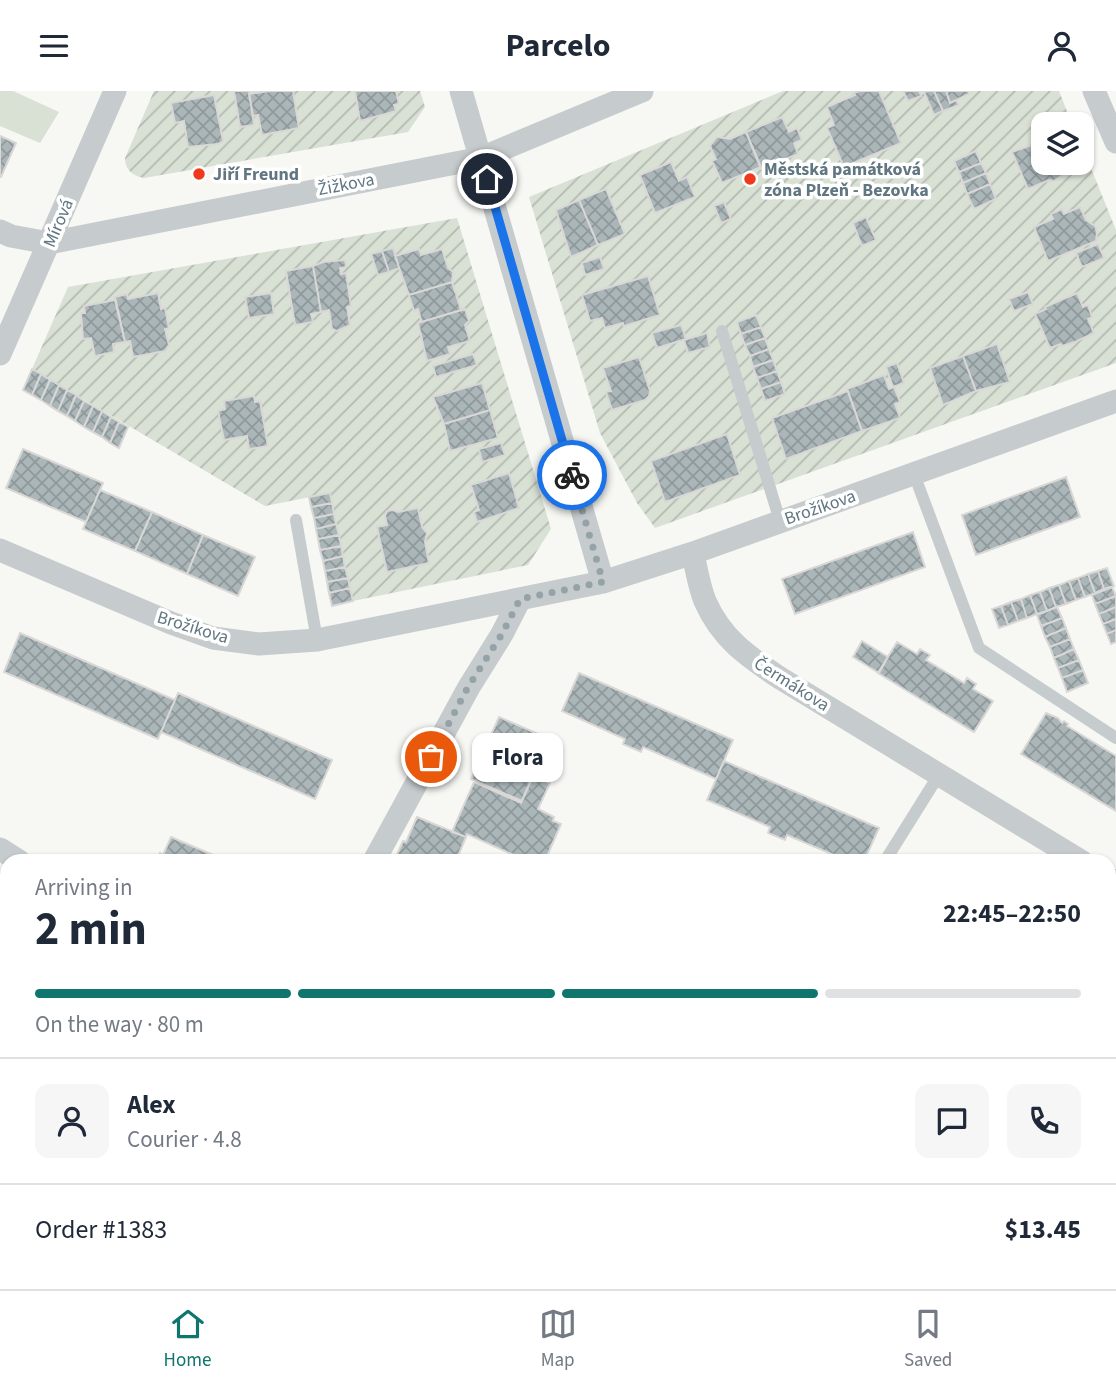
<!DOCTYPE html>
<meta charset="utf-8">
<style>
:root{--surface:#fff;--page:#f6f6f7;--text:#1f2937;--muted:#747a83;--line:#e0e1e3;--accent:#0f766e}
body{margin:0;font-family:"Source Sans 3",sans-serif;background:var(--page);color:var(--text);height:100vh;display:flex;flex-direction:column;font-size:26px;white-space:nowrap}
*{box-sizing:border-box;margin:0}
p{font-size:23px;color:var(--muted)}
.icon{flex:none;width:38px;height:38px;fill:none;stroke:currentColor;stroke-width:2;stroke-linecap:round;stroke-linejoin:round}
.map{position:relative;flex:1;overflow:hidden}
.drawer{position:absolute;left:0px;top:763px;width:1116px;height:436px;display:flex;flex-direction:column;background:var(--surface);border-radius:21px 21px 0 0;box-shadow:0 2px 5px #0004}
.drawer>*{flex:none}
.tools{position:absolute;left:1031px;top:21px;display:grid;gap:14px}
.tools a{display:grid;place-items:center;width:63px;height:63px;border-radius:14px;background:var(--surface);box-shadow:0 2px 5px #0004;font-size:35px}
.pin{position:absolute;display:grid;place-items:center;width:60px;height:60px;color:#fff;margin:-30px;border:4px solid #fff;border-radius:50%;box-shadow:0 2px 7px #0007}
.courier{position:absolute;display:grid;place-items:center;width:70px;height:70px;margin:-35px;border:5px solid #1a73e8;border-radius:50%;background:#fff;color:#222;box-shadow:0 2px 9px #0007}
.bubble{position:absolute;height:49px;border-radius:14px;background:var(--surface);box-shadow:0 2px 5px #0004;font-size:23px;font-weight:700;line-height:49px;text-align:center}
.overview em{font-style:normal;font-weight:700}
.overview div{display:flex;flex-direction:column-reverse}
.overview{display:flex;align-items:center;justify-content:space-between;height:119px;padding:0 35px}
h1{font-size:46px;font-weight:700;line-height:52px}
.bar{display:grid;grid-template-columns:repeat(4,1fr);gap:10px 7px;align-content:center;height:84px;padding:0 35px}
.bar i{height:9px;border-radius:5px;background:var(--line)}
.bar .active{background:var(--accent)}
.bar p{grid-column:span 4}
.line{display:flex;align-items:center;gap:18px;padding:0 35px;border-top:2px solid var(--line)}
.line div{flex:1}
.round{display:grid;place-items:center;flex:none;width:74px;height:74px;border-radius:14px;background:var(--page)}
header{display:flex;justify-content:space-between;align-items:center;height:91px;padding:0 35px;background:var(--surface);font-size:32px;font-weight:700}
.menu{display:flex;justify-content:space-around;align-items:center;height:98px;border-top:2px solid var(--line);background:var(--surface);font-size:19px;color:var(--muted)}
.menu a{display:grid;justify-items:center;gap:4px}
.menu .active{color:var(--accent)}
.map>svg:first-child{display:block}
.forest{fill:url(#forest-firs)}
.park{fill:#d9e0d4}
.garden{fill:url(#garden-furrows)}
.building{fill:url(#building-cross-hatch);stroke:#d9d8d6;stroke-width:2}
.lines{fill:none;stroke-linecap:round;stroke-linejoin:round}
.lane{stroke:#c6cbcd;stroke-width:12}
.street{stroke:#c6cbcd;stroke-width:23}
.done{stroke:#95a3a9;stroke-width:7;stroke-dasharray:0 12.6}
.route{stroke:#1a73e8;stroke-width:9}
.poi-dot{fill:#f0391b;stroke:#fff;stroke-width:2.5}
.labels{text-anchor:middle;stroke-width:7;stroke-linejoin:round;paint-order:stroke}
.poi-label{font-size:18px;font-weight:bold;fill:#607681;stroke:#fff;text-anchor:start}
.street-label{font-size:18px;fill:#607681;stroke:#fff}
</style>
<header><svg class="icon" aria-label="menu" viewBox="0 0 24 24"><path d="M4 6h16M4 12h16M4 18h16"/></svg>Parcelo<svg class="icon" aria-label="person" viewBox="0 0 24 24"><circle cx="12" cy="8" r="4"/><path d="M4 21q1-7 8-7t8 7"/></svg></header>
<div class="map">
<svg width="1116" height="1198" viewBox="0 0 1116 1198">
<defs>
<pattern id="forest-firs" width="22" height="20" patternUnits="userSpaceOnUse" patternTransform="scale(1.75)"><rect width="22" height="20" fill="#d9e0d4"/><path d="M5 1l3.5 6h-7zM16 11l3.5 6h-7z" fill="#b3bab1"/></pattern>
<pattern id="garden-furrows" width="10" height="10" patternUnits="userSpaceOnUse" patternTransform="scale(1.75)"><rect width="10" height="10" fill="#d9e0d4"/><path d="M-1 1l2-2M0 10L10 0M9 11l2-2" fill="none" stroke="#b3bab1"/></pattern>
<pattern id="building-cross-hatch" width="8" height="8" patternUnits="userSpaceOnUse" patternTransform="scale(1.75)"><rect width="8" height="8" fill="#abb6b9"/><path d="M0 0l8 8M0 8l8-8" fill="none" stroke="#8f999c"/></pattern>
</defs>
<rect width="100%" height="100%" fill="#f7f7f4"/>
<!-- forest -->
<path class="forest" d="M0,780l7,4v376l-7,-4z
M57,1192h656l14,6h-660z"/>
<!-- park -->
<path class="park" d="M0,0h13l46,21 -19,31 -40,-17z"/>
<!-- garden -->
<path class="garden" d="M154,0h266l5,16 -17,25 -264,46c-11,-2 -19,-8 -19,-20z
M783,0h276l13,33h-29v39h39v-17l34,84v133l-461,165 -18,-25 -37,-70 -71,-236z
M457,127l94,311 -23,36 -175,36 -23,-108 -65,13 -233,-137 36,-82z"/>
<!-- building -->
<path class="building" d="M234,0h15l5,34 -14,2z
M270,0h23l6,37 -37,7 -4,-20 -5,1 -4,-22z
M355,0h41l3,13 -5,1 2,6 -36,10z
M859,0h20l22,52 -57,24 -17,-39 7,-3 -7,-18 28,-12 -1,-2z
M903,0h16l2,5 -13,5z
M928,0h6l9,20 -9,4 -10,-23z
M934,0h12l4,12 6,-3 3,5 -16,6z
M946,0h22l1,3 -19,9z
M214,4l9,46 -5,3 -30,3 -4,-26 -9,2 -4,-20z
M782,26l7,15 8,-4 5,12 -8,3 4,11 -37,15 -15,-37z
M746,41l15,35 -39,16 -10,-22 4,-2 -6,-13 7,-9 13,2z
M0,45l16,7 -15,34h-1z
M1043,50v22h20l4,9 -13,9 -5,-1 -21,9 -16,-37z
M976,60l5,12 -22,9 -5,-11z
M671,71l8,19 8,-4 8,20 -40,16 -15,-38z
M981,72l5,10 -23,10 -4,-11z
M986,82l4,11 -23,10 -4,-11z
M990,93l6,15 -22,10 -7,-15z
M606,98l19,45 -27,11 -19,-45z
M579,109l19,45 -27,12 -15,-47z
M724,111l7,17 -10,4 -7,-17z
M1080,116l6,13 9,6 2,6 -1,9 -48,20 -14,-34 19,-8 -2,-5 11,-5 2,5z
M866,126l10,23 -14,6 -9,-23z
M1098,153l6,14 -22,9 -6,-14z
M393,157l6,20 -10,4 -7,-21z
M419,158l2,6 21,-6 6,19 5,4 -1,10 -43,13 -14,-39z
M382,160l7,21 -11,3 -7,-21z
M600,166l4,12 -19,6 -3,-12z
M345,169l1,7 -6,1 1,6 5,-1 5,33 -4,1 3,18 -13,6 -5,-2 -3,-19 -8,2 -8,-46 10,-4z
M313,175l8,46 -10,2 2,8 -18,3 -9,-54z
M648,185l12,39 -36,11 -1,-3 -18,5 -3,-10 -12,3 -8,-26z
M452,191l3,10h2l-1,2 5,16 -43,13 3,-3 -3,-11 -4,2 -5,-16z
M1028,201l5,12 -19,7 -5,-12z
M158,202l3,16 4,-1 4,20 -4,1 4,16 -4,6 -32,6 -3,-16 -5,1 -10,-45 12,-3 1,5z
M271,202l3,21 -25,4 -4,-21z
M1077,202l6,14 5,-2 4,12 -4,2 6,14 -19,9 -13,4 -1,-2 -11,4 -15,-34 11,-5 -1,-2z
M115,209l10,42 -12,2 1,8 -19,4 -4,-18 -8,1 -2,-26h4l-1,-7z
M465,218l4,12 -4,4 5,16 -22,6 2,7 -23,7 -9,-38z
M756,224l5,12 -20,7 -4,-12z
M681,234l5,14 -29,9 -5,-15z
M761,236l4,11 -20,7 -4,-11z
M707,242l3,14 -22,6 -4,-13z
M765,247l4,11 -19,7 -5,-11z
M997,253l13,38 -34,9 -13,-35z
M769,258l4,11 -20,7 -3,-11z
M473,263l4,11 -41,12 -3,-11z
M963,265l13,35 -33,14 -13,-37z
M639,266l11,34 -1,5 -4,4 -33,10 -6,-18 5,-1 -8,-23z
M773,269l4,11 -20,7 -4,-11z
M897,272l7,20 -11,4 -7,-20z
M32,278l9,5 -9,21 -9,-5z
M777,280l4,11 -20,7 -4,-11z
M41,283l9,6 -9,20 -9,-5z
M884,284l5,14 5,-2 6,15 -5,2 5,14 -38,13 -15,-42z
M50,289l9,5 -9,21 -9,-6z
M781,291l4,12 -20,7 -4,-12z
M482,292l8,27 -46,14 -11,-27z
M59,294l8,5 -9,21 -8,-5z
M67,299l9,5 -9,21 -9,-5z
M848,300l14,40 -76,28 -14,-41z
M76,304l8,6 -9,20 -8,-5z
M254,305l1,6 5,-1 8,45 -19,3 -2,-13 -23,4 -6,-29 7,-2 -1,-8z
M84,310l9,5 -9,21 -9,-6z
M93,315l9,5 -9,21 -9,-5z
M490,319l8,28 -48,13 -6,-27z
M102,320l9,6 -9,20 -9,-5z
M111,326l8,5 -9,21 -8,-6z
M119,331l9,5 -9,21 -9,-5z
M727,343l13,41 -75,27 -14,-41z
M501,352l4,12 -23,7 -3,-13z
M23,358l80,34 -17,39 -80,-34z
M509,382l10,35 -42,14 -3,-10 5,-2 -8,-25z
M1066,386l14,40 -104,38 -14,-40z
M100,399l52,22 -17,39 -52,-22z
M330,402l2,10 -21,4 -2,-10z
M332,412l2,11 -20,4 -3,-11z
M418,417l4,19 5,6 -2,9 4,21 -42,9 -10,-45 10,-2 -2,-10 2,-4 6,-1 5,2z
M152,421l51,23 -16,39 -52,-23z
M334,423l2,10 -20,5 -2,-11z
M336,433l3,11 -21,4 -2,-10z
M913,441l12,35 -130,47 -13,-35z
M203,444l52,22 -17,39 -51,-22z
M339,444l2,11 -21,4 -2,-11z
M341,455l2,10 -20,5 -3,-11z
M343,465l2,11 -20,4 -2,-10z
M345,476l3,11 -21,4 -2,-11z
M1107,477l7,18 -10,3 -6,-18z
M1098,480l6,18 -9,4 -7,-19z
M1088,483l7,19 -10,4 -7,-19z
M348,487l2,10 -21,5 -2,-11z
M1078,487l7,19 -9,3 -7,-19z
M1069,490l7,19 -10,4 -7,-19z
M1059,494l7,19 -10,3 -7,-19z
M1112,496l4,9 -21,8 -3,-9z
M350,497l3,13 -21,5 -3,-13z
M1049,497l7,19 -9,4 -7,-19z
M1040,501l7,19 -10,3 -7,-19z
M1030,504l7,19 -10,4 -6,-19z
M1116,505v11l-17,7 -4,-10z
M1021,508l6,19 -9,3 -7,-19z
M1011,511l7,19 -10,4 -7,-19z
M1001,515l7,19 -9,3 -7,-19z
M1057,516l5,11 -21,8 -4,-11z
M1116,516v12l-13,5 -4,-10z
M1062,527l4,10 -21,9 -4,-11z
M1116,528v11l-9,4 -4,-10z
M1066,537l4,11 -20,8 -5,-10z
M1116,539v12l-5,2 -4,-10z
M20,542l155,67 -17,39 -154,-67z
M1070,548l4,10 -20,9 -4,-11z
M862,550l26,16 -9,16 -26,-16z
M897,551l20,12 3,-5 10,6 -4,5 38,23 3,-5 9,6 -3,5 20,12 -19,31 -96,-59z
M1074,558l5,11 -21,8 -4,-10z
M1079,569l4,10 -21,8 -4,-10z
M1083,579l5,13 -21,9 -5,-14z
M579,582l154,67 -17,39 -73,-32 -2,5 -18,-8 2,-5 -63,-28z
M178,602l154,67 -17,39 -154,-67z
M1046,622l12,5 4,5 2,-2 4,3 -1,2 49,30v55l-95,-57z
M499,626l51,22 -28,62 -51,-22z
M724,670l155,67 -15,33h-16l-61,-26 -2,5 -17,-7 2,-6 -63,-27z
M533,684l17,8 -12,26 16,8 -1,4 8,3 -16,37h-18l-60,-27 -1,3 -14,-5 22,-50 47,21z
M417,726l49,20 -10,24h-62l9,-20 3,1z
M171,746l56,24h-71l4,-8 3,2z
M1110,900l6,3v46l-6,-3z
M925,1192h90l14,6h-107z"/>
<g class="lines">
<!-- lane -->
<path class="lane" d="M722,240l58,190
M914,383l65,174 137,90
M296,429l21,120
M885,770l55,-88
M1099,1192l13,6"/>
<!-- street -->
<path class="street" d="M461,0l142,491
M1094,0l22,51
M0,140l11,5 38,7 432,-85 161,-67
M0,263l115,-263
M0,459l171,73 42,15 46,6 58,-4 286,-58 90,-29 423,-152
M693,462c3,15 6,33 12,48 16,37 42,55 75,77l301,183
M0,758l19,12
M374,770l95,-174 33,-53 18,-35
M1110,788l6,4
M762,1192l14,6
M576,1198l2,-6"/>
</g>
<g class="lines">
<!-- done -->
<path class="done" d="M431,666l37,-70 34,-53 18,-35 83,-17 -31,-107"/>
<!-- route -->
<path class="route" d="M487,88l85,296"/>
</g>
<!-- markers -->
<g class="poi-dot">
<circle cx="199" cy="83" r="7"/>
<circle cx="750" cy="88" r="7"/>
</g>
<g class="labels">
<!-- poi labels -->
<g class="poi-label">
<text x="764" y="84">Městská památková<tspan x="764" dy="21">zóna Plzeň - Bezovka</tspan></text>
<text x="213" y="89">Jiří Freund</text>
</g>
<!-- street labels -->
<g class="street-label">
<text transform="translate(346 93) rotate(-11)" y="6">Žižkova</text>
<text transform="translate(58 132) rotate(-67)" y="6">Mírová</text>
<text transform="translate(820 416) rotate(-19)" y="6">Brožíkova</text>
<text transform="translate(193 536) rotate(17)" y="6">Brožíkova</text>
<text transform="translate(792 593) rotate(32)" y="6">Čermákova</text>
</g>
</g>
</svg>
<div class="tools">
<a><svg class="icon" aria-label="layers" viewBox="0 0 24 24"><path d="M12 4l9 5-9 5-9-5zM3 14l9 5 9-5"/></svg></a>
</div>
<div class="pin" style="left:431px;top:666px;background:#ea580c"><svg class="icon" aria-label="bag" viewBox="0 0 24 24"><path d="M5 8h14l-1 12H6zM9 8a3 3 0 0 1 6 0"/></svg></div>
<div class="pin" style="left:487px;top:88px;background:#1f2937"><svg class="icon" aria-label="home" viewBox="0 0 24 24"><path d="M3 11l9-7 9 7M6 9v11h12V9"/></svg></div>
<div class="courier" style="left:572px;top:384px"><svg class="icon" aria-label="bike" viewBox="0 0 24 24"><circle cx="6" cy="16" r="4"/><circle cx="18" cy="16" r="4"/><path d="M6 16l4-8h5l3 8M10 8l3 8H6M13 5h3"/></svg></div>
<div class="bubble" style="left:472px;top:642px;width:91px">Flora</div>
<section class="drawer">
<div class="overview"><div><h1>2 min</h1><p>Arriving in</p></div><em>22:45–22:50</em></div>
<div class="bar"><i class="active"></i><i class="active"></i><i class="active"></i><i></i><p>On the way · 80 m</p></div>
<div class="line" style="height:126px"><a class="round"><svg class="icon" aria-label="person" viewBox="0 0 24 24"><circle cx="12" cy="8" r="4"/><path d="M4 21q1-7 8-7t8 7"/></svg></a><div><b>Alex</b><p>Courier · 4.8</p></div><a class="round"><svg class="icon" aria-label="chat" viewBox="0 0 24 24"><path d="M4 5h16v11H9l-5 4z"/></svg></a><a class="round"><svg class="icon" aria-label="phone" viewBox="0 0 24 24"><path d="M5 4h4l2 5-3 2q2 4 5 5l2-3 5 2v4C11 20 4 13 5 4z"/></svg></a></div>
<div class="line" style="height:91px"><div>Order #1383</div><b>$13.45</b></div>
</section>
</div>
<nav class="menu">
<a class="active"><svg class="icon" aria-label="home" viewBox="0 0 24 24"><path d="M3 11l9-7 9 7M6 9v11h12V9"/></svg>Home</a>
<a><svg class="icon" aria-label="map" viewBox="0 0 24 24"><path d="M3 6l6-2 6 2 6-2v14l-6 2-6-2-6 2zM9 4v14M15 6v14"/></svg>Map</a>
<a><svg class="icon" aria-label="saved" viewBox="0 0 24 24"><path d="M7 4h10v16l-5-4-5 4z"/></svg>Saved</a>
</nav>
